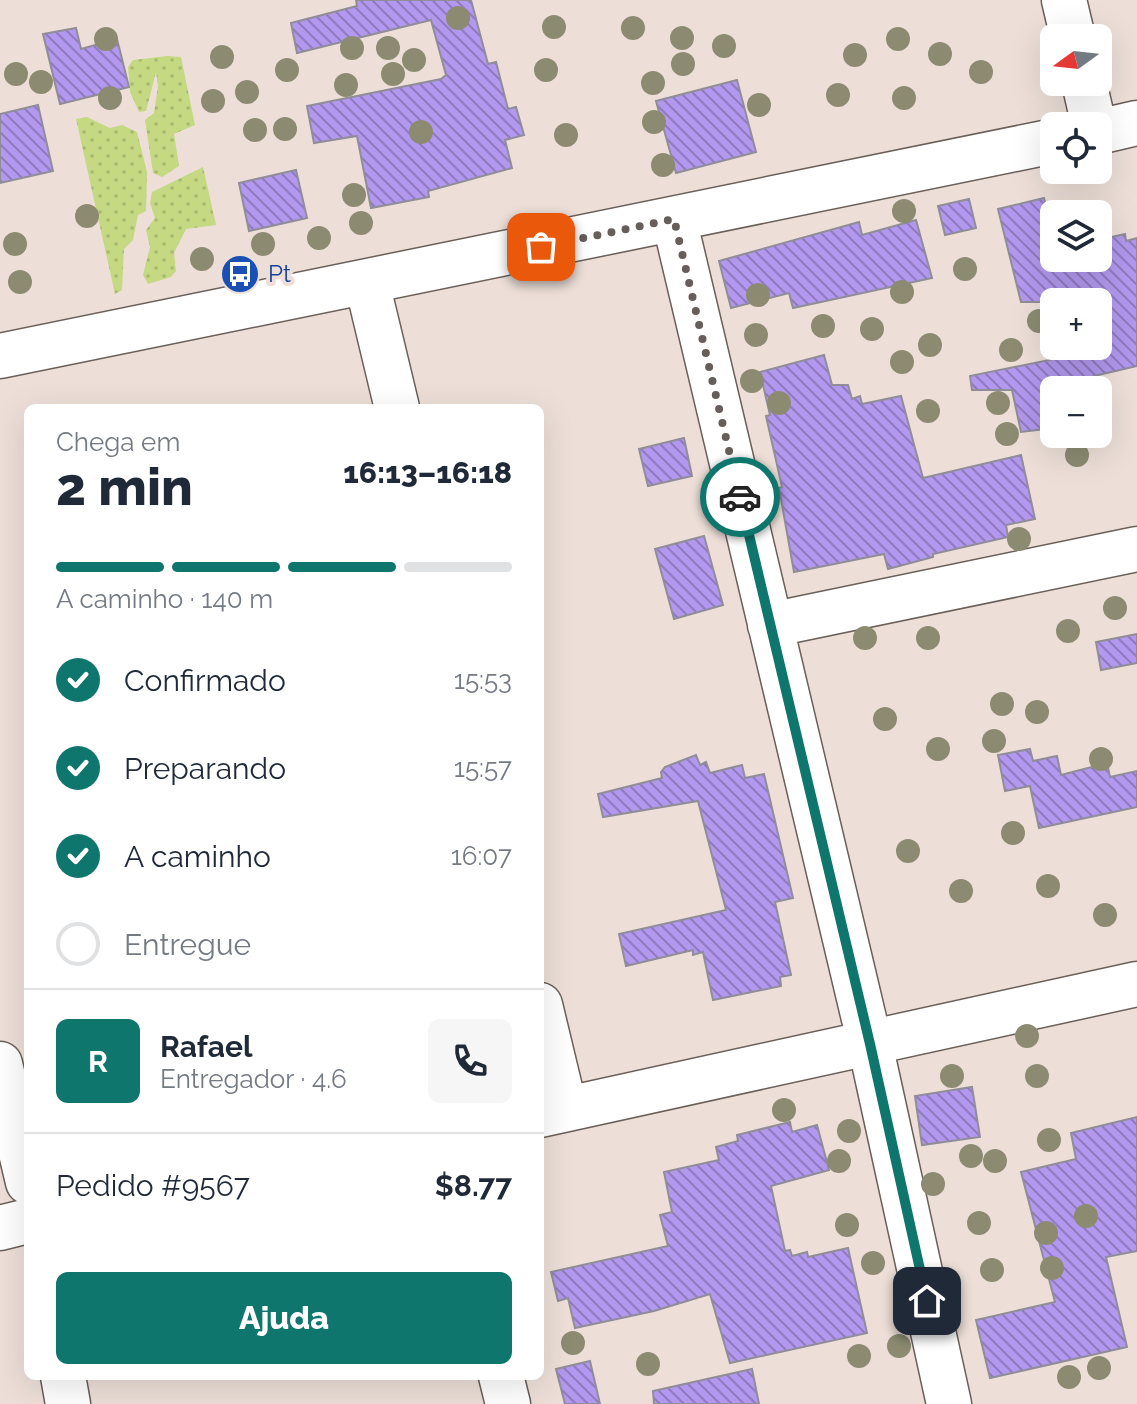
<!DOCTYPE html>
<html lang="pt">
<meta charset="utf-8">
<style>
:root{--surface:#fff;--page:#f6f6f7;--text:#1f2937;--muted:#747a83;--line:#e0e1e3;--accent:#0f766e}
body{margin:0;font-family:Raleway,sans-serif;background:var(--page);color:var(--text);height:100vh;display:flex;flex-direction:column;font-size:30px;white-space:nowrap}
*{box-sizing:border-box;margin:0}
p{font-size:26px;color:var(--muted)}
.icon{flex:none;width:44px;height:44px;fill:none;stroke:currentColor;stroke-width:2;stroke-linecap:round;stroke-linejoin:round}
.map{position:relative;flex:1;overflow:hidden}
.panel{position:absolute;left:24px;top:404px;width:520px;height:976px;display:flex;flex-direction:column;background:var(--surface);border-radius:12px;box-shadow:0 8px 32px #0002}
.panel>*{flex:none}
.needle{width:52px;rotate:255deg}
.tools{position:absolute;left:1040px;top:24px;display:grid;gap:16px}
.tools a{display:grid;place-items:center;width:72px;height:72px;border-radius:12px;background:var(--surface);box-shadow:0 8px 32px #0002;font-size:40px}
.pin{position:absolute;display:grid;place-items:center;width:68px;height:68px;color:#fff;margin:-34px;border-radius:16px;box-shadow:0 4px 12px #0006}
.courier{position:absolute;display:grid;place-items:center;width:80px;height:80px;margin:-40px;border:6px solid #0f766e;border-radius:50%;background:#fff;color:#222;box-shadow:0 2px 10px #0007}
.overview em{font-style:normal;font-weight:800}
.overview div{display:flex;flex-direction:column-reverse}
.overview{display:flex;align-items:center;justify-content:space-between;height:136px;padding:0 32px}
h1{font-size:52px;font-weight:800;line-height:60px}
.bar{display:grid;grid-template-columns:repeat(4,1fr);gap:12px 8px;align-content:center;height:96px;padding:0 32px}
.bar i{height:10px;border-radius:6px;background:var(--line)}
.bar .current{background:var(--accent)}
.bar p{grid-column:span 4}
.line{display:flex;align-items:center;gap:20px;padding:0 32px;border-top:2px solid var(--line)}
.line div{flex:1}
.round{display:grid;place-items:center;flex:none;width:84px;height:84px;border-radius:12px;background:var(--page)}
ol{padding:0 32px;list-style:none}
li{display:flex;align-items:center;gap:24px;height:88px}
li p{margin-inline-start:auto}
li .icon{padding:8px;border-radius:50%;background:var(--accent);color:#fff;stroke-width:4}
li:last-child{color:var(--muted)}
li i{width:44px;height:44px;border:4px solid var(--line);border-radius:50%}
.button{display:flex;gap:16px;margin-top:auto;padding:16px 32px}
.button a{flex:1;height:92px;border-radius:12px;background:var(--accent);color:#fff;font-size:32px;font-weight:800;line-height:92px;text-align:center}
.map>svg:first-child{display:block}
.grass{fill:url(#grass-dots)}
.building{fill:url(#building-back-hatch);stroke:#908d98;stroke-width:2}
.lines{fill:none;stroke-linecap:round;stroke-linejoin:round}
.minor-casing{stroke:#6a5f59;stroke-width:47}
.minor{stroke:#fff;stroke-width:44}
.tree{fill:#8c8b72}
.done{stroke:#665e5b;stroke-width:8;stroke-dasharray:0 14.4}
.route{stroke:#0f766e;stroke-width:10}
.labels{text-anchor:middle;stroke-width:8;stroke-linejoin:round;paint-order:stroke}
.transit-label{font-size:24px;fill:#164399;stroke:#eddfd8;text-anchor:start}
</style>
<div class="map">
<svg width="1137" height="1404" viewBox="0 0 1137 1404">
<defs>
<pattern id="grass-dots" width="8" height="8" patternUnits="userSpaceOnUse" patternTransform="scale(2)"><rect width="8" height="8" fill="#c4d981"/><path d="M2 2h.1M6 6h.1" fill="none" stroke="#a8ba6f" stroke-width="1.8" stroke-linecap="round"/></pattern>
<pattern id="building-back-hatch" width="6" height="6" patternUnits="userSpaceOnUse" patternTransform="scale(2)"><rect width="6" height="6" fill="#b298ee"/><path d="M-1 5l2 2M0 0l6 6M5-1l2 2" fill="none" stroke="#907bc0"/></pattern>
</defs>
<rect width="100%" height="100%" fill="#eddfd8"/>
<!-- grass -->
<path class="grass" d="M167,56l14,1 14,68 -21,9 5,32 -17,11 -9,-4 -8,-53 9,-7 4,-27 -2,-14 -10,39 -7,1 -9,-20 -2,-25 5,-7z
M87,117l23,11 12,-3 15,7 10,40 -1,39 -8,4 -5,25 -9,9 -2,41 -7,4 -39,-175z
M203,167l13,58 -30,4 -12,24 2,18 -5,6 -23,7 -5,-9 7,-28 -4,-17 9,-12 -5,-15 2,-11z"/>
<!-- building -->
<path class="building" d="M356,0h115l17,64 8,-2 12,47 8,-2 8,28 -19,5 7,28 -84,23 1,6 -58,11 -14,-72 -43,7 -7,-37 134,-27 5,-4 -15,-55 -134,33 -6,-30 66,-17z
M76,28l5,21 36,-10 12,48 -69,17 -17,-70z
M737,80l19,72 -80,21 -20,-72z
M38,105l15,66 -53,12v-69z
M296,170l11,48 -58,13 -10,-48z
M1044,198l10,39v21h44v-18l27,-6 1,7 11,-3v128l-43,10 3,14h-43v38l-33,4 -9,-42h-40l-2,-14 94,-19 -2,-11h36v-44h-44v11l-2,-11h-31l-23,-93z
M969,199l7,29 -31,7 -7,-29z
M916,220l16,58 -139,30 -4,-15 -58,15 -12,-47 140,-39 3,13z
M824,355l8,30h16l4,14 8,-3 2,8 39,-8 22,82 98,-23 14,64 -29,6 2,12 -75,17v3l-45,12 -4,-15 -90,18 -15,-84 3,-1 -16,-71 4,-1 -10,-43z
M684,438l8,38 -44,10 -9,-37z
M704,536l19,69 -49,14 -19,-70z
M1137,634v29l-36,7 -5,-28z
M1030,749l3,12 24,-5 4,19 46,-12 3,14 27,-6v36l-98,21 -9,-42 -25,5 -7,-36z
M696,755l4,10 6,-3 4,11 32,-8 3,13 19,-4 29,124 -18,4 16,73 -11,2 1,9 -68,14 -10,-48 -10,3v-5l-67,16 -7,-32 107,-24 -28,-109 -95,16 -5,-23 64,-16 -1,-6 4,-5z
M972,1087l8,50 -58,8 -7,-49z
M1137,1117v134l-31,6 21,90 -137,31 -14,-58 79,-18 -34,-130 55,-13 -5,-26z
M790,1122l2,10 25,-7 12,45 -58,16 14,65 5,-1 2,6 15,-4 1,5 40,-9 19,85 -137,30 -20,-69 -56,17 -79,17 -7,-30 -10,3 -7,-29 117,-26 -8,-31 12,-3 -8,-40 55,-12 -3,-13 22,-6 -1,-6z
M590,1361l10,43h-35l-9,-35z
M752,1369l7,35h-105l-1,-13z"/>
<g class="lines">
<defs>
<path id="minor" d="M1064,0l9,38
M1084,82l10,44
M1098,132l39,-9
M674,219l196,825 79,360
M367,283l30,125
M0,356l1054,-215
M770,625l367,-76
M540,1005l25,104
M0,1064l28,118
M540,1115l597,-131
M0,1228l28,-7
M63,1376l5,28
M501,1376l7,28"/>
</defs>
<!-- minor casing -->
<use href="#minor" class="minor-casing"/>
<!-- minor -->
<use href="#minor" class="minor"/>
</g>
<!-- trees -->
<g class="tree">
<circle cx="458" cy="18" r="12"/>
<circle cx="554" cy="27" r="12"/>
<circle cx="633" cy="28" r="12"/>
<circle cx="682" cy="38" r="12"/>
<circle cx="106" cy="39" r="12"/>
<circle cx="898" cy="39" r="12"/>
<circle cx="724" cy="46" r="12"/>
<circle cx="352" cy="48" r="12"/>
<circle cx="388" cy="48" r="12"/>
<circle cx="940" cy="54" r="12"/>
<circle cx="855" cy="55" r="12"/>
<circle cx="222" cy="57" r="12"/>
<circle cx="414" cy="60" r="12"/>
<circle cx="683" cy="64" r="12"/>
<circle cx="287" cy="70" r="12"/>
<circle cx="546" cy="70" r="12"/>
<circle cx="981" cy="72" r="12"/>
<circle cx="16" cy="74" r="12"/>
<circle cx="393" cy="74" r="12"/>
<circle cx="41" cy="82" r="12"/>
<circle cx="653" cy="83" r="12"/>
<circle cx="346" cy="85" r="12"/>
<circle cx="247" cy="92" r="12"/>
<circle cx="838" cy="95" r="12"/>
<circle cx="110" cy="98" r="12"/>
<circle cx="904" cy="98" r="12"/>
<circle cx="213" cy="101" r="12"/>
<circle cx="759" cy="105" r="12"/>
<circle cx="654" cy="122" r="12"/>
<circle cx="285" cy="129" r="12"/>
<circle cx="255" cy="130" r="12"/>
<circle cx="421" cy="132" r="12"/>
<circle cx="566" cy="135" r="12"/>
<circle cx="663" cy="165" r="12"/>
<circle cx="354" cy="195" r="12"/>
<circle cx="904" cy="211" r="12"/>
<circle cx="87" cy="216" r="12"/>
<circle cx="361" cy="223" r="12"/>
<circle cx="319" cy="238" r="12"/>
<circle cx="15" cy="244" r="12"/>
<circle cx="263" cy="244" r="12"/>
<circle cx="202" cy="259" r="12"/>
<circle cx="965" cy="269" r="12"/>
<circle cx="20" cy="282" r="12"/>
<circle cx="902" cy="292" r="12"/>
<circle cx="758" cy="295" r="12"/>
<circle cx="1039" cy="321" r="12"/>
<circle cx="823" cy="326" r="12"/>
<circle cx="872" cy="329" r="12"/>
<circle cx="756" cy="335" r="12"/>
<circle cx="930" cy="345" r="12"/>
<circle cx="1011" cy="350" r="12"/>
<circle cx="902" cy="362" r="12"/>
<circle cx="752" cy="381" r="12"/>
<circle cx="779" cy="403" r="12"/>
<circle cx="998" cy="403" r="12"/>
<circle cx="928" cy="411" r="12"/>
<circle cx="1007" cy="434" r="12"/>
<circle cx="1077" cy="455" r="12"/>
<circle cx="1019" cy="539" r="12"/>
<circle cx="1115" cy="608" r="12"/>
<circle cx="1068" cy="631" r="12"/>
<circle cx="865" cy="638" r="12"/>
<circle cx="928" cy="638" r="12"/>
<circle cx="1002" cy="704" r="12"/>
<circle cx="1037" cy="712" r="12"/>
<circle cx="885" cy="719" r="12"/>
<circle cx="994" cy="741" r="12"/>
<circle cx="938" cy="749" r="12"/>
<circle cx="1101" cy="759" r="12"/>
<circle cx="1013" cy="833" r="12"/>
<circle cx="908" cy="851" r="12"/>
<circle cx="1048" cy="886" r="12"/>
<circle cx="961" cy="891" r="12"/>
<circle cx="1105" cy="915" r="12"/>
<circle cx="1027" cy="1036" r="12"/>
<circle cx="952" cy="1076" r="12"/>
<circle cx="1037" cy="1076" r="12"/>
<circle cx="784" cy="1110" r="12"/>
<circle cx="849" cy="1131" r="12"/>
<circle cx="1049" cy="1140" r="12"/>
<circle cx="971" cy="1156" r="12"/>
<circle cx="839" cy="1161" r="12"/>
<circle cx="995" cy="1161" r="12"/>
<circle cx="933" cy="1184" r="12"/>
<circle cx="1086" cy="1216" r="12"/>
<circle cx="979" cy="1223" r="12"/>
<circle cx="847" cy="1225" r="12"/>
<circle cx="1046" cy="1233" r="12"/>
<circle cx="873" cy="1263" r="12"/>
<circle cx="1052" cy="1268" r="12"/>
<circle cx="992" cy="1270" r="12"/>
<circle cx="573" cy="1343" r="12"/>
<circle cx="899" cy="1346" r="12"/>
<circle cx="859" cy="1356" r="12"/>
<circle cx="648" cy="1364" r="12"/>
<circle cx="1099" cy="1368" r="12"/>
<circle cx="1069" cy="1377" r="12"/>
</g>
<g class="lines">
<!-- done -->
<path class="done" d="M541,247l133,-28 66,278"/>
<!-- route -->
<path class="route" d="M740,497l130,547 57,257"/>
</g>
<!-- icons -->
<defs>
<symbol id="bus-disc" viewBox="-11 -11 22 22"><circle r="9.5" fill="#1a4fb4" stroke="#eddfd8"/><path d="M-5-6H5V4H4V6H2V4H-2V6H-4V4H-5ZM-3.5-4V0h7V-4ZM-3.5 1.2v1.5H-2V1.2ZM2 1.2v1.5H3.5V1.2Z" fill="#fff"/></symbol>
</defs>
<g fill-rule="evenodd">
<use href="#bus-disc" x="218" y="252" width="44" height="44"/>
</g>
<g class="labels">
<!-- transit labels -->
<g class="transit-label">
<text x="268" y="282">Pt</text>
</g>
</g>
</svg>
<div class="tools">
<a><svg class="needle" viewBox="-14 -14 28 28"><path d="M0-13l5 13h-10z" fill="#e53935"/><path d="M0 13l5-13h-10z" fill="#747a83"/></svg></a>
<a><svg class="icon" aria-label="locate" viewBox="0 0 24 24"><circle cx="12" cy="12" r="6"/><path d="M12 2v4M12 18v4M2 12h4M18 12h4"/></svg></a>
<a><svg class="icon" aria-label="layers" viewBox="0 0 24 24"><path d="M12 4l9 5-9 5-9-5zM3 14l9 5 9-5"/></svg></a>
<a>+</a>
<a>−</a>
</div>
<div class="pin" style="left:541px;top:247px;background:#ea580c"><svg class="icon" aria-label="bag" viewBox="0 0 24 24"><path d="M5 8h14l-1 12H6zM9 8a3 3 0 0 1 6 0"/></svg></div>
<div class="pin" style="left:927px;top:1301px;background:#1f2937"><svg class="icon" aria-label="home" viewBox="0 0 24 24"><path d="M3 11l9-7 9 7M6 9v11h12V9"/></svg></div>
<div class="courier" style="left:740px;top:497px"><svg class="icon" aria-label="car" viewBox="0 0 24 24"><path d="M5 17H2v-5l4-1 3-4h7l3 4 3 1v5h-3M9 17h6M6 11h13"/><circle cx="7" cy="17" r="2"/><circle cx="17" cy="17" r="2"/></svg></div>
<section class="panel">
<div class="overview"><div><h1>2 min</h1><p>Chega em</p></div><em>16:13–16:18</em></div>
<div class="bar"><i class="current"></i><i class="current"></i><i class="current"></i><i></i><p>A caminho · 140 m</p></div>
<ol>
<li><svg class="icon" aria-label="check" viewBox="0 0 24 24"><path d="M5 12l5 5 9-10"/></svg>Confirmado<p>15:53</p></li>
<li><svg class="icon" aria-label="check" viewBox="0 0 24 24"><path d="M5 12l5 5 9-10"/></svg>Preparando<p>15:57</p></li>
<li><svg class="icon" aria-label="check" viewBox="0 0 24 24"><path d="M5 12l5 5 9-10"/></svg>A caminho<p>16:07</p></li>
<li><i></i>Entregue</li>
</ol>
<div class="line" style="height:144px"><b class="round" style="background:var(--accent);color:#fff">R</b><div><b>Rafael</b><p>Entregador · 4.6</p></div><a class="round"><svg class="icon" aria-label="phone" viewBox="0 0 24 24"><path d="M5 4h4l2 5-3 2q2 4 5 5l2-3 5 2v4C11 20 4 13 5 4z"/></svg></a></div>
<div class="line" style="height:104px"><div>Pedido #9567</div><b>$8.77</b></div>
<div class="button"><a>Ajuda</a></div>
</section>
</div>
